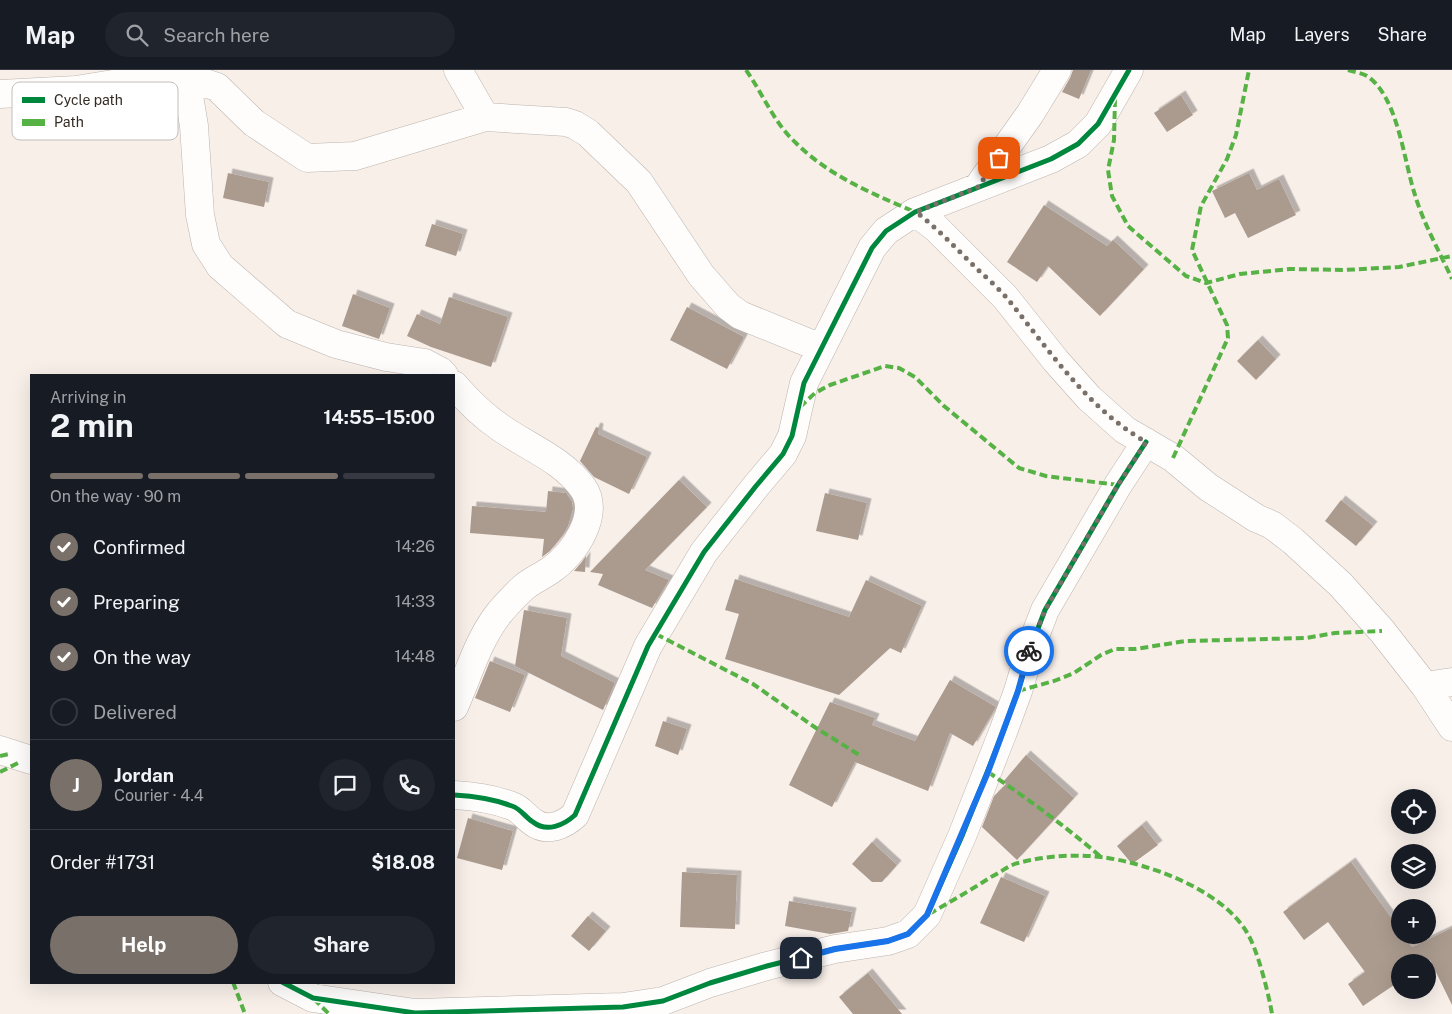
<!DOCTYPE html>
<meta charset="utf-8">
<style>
:root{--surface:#171b24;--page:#20242c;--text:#f1f3f6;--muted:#9ea1a6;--line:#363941;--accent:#797069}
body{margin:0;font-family:"Public Sans",sans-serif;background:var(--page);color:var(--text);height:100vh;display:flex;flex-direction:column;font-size:19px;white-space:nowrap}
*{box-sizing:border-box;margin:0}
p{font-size:16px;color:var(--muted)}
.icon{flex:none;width:28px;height:28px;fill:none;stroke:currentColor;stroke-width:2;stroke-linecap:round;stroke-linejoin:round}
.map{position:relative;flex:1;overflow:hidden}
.sheet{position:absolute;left:30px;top:304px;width:425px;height:610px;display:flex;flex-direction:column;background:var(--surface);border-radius:0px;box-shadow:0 5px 20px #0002}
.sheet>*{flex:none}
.fabs{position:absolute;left:1391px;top:719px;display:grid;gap:10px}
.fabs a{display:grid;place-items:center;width:45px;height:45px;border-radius:50%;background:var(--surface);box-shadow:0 5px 20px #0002;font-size:25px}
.pin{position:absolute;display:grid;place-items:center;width:42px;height:42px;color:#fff;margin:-21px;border-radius:10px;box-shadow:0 2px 8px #0006}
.courier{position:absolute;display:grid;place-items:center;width:50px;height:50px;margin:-25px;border:4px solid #1a73e8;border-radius:50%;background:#fff;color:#222;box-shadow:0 1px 6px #0007}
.headline em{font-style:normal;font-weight:700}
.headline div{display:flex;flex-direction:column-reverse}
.headline{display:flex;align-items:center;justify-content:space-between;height:85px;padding:0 20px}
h1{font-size:32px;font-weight:700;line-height:38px}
.bar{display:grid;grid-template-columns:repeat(4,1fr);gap:8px 5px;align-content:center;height:60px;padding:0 20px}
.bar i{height:6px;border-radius:4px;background:var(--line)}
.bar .current{background:var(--accent)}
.bar p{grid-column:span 4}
.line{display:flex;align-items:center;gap:12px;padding:0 20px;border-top:1px solid var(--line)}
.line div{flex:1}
.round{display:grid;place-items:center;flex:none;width:52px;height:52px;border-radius:26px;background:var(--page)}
ol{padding:0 20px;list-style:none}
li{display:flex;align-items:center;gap:15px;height:55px}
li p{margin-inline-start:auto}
li .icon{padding:5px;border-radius:50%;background:var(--accent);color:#fff;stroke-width:4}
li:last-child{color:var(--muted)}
li i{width:28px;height:28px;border:2px solid var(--line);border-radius:50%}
.cta{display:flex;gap:10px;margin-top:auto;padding:10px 20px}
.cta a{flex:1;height:58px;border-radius:30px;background:var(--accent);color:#fff;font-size:20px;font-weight:700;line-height:58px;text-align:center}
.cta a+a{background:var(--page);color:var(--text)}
header{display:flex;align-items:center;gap:30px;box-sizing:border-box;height:70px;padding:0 25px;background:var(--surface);border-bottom:1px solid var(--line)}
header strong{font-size:24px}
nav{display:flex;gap:28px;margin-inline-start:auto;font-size:18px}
.search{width:350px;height:45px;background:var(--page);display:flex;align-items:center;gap:12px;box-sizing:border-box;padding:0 18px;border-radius:28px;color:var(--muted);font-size:19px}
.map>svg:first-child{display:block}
.building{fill:#ab9b8f;filter:url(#shadow)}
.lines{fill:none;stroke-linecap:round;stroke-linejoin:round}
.minor-casing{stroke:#bcb4ae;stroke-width:29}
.minor{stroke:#fefdfc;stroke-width:28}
.quiet{stroke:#56b245;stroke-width:4;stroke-dasharray:8 4;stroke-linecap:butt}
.cycleway-casing{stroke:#fff;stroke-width:8}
.cycleway{stroke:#00873e;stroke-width:5}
.done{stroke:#797069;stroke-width:5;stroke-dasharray:0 9}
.route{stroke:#1a73e8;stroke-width:6}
.key{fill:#fff;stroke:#c2bfbd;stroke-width:1}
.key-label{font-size:14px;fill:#342b24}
</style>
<header>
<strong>Map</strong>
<div class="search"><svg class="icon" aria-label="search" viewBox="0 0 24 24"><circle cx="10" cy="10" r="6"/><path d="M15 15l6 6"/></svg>Search here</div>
<nav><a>Map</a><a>Layers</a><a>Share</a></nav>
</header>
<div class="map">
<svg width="1452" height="944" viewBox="0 0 1452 944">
<defs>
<filter id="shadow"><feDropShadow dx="4.5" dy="-4.5" stdDeviation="0" flood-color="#0004"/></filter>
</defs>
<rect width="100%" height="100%" fill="#f8efe9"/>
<!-- building -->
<path class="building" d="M1073,0h18l-12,29 -17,-7 8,-14z
M1181,25l12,20 -26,17 -13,-19z
M228,103l41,9 -5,25 -41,-9z
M1249,103l8,17 22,-11 17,36 -48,23 -13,-25 -10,5 -13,-27z
M1044,135l63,41 6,-6 31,29 -44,47 -52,-50 -11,16 -30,-20z
M432,154l31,10 -7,22 -31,-10z
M353,224l37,14 -11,31 -37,-13z
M449,227l59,20 -17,50 -60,-20 -24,-11 10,-22 23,10z
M687,237l57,30 -17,32 -57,-29z
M1258,270l18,19 -20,21 -19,-19z
M596,357l3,1 -1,6 49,23 -18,37 -35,-17 -14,-16z
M679,410l28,27 -62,63 24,10 -17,28 -54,-23 5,-11 -13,-2z
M548,421l17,2v-2l7,11 1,7 -5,17 -5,9 -13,16 -8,6 2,-18 -74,-6 2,-27 74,6z
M825,423l42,10 -9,37 -42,-9z
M1341,430l32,26 -17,20 -31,-25z
M586,486l-1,16 -11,-1 7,-8z
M735,509l114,38 17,-37 56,26 -21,47 -11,-5 -51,47 -114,-36 14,-45 -14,-4z
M524,540l43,8 -6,38 54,27 -12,27 -88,-44z
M490,591l35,14 -15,37 -35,-14z
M950,610l46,27 -23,39 -23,-13 -22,58 -73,-29 -23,45 -43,-22 41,-83 45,16 -3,7 43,16z
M663,651l24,8 -9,26 -23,-9z
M1026,685l48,43 -57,62 -35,-33 12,-31 12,-12 -3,-2z
M468,748l45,13 -11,39 -45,-12z
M1142,755l16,20 -26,19 -15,-18z
M872,772l25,23 -15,17h-10l-20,-18z
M1351,792l49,68v5h3l9,12 40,-19v77l-22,-45 -3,2h-27v19l-37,25 -15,-22 17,-12 -37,-50 -24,18 -21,-28z
M682,802l55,3 -2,54 -55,-2z
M1001,807l44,19 -21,46 -44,-19z
M789,831l63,11 -4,19 -18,3 -45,-8z
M588,846l18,15 -17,20 -18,-15z
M868,903l34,41h-49l-14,-17z"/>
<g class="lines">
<defs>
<path id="minor" d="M458,0l27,47
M186,8l8,48 6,89 6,29 14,22 67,58 49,20 50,13 39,6 15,8 4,4
M0,24l76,-4 93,-15 27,5 21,7 37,36 53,35 48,-2 130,-39 81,5 9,3 13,8 51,49 62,93 27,31 12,9 81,33
M978,117l52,-73 27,-44
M915,142l21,16 69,69 51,64 33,37 36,32 48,28 35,29 48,31 16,7 21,16 48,44 41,46 43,55 27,41
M454,315c14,16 29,31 47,43 27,19 62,32 82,60 18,26 -9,66 -31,81 -9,7 -20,11 -29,19 -8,7 -16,16 -23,24 -22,27 -32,64 -46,95
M1425,616l27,-4
M0,680l31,10
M454,725c18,1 40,4 58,11 9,3 13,11 21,16 14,11 31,3 42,-7l73,-169 56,-94 52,-66 27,-32 9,-18 12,-53 68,-135 14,-17 29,-19 136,-53 27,-15 20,-20 31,-54
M282,912l31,16 102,15 208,-6 40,-6 47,-18 57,-17 68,-17 53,-8 20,-7 19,-19 35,-79 41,-104 15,-41 14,-47 13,-34 73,-125 28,-43"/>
</defs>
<!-- minor casing -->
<use href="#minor" class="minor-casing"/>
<!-- minor -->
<use href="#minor" class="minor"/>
<!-- quiet -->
<path class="quiet" d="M746,0c17,24 28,53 50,73 33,33 77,51 119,69
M1348,0c6,2 14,3 19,6 31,20 37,86 48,119 8,27 25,58 37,84
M1115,29l-1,41 -6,30 4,26 16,30 58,50 20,7 34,-9 50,-5 54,1 55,-3 53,-11
M800,337l15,-14 15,-8 55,-19 14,2 16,9 29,29 75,62 27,8 72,9
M1173,388l55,-120 -1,-13 -35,-75 9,-44 26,-47 9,-24 13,-65
M656,564l97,50 63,44 45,28
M1018,621l36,-10 20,-8 27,-18 14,-6h20l51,-8 120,-3 29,-5 47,-2
M0,686l9,-2
M0,702l20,-10
M988,702c40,27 77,54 113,85
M929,844c21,-12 42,-24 62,-37 9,-4 18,-12 27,-14 27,-7 55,-9 83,-6 47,6 119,32 145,74 11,16 23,64 26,83
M233,912l12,32
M314,929l15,15"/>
<defs>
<path id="cycleway" d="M454,725c18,1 40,4 58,11 9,3 13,11 21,16 14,11 31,3 42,-7l73,-169 56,-94 52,-66 27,-32 9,-18 12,-53 68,-135 14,-17 29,-19 136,-53 27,-15 20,-20 31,-54
M282,912l31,16 102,15 208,-6 40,-6 47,-18 57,-17 68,-17 53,-8 20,-7 19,-19 35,-79 41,-104 15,-41 14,-47 13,-34 73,-125 28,-43"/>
</defs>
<!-- cycleway casing -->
<use href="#cycleway" class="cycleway-casing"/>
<!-- cycleway -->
<use href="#cycleway" class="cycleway"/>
</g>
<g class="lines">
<!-- done -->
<path class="done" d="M999,88l-21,29 -62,25c22,17 41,37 61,57 10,9 21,19 30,29 42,52 80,110 139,144l-28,43 -73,125 -16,41"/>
<!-- route -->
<path class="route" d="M801,888l34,-9 53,-8 20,-7 19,-19 61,-143 30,-81 11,-40"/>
</g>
<!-- legend -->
<rect x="12" y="12" width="166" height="58" rx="8" class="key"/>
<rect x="22" y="27" width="23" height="6" fill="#00873e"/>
<rect x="22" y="49" width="23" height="7" fill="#56b245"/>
<g class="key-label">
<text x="54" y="35">Cycle path</text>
<text x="54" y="57">Path</text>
</g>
</svg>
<div class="fabs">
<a><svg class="icon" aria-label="locate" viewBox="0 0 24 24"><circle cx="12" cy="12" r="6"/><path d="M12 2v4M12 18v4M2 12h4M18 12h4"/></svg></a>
<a><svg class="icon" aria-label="layers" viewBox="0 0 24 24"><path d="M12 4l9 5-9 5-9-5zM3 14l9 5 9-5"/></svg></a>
<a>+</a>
<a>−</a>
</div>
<div class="pin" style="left:999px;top:88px;background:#ea580c"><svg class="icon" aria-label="bag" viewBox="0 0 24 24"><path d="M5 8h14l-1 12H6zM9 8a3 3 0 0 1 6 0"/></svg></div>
<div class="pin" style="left:801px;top:888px;background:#1f2937"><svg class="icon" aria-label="home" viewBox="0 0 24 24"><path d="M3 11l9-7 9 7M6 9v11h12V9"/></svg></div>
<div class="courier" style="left:1029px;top:581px"><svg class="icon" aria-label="bike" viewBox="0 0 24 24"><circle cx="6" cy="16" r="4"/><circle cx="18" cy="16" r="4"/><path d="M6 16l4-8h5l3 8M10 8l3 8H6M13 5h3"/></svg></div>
<section class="sheet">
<div class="headline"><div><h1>2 min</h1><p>Arriving in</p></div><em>14:55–15:00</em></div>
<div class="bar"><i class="current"></i><i class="current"></i><i class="current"></i><i></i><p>On the way · 90 m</p></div>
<ol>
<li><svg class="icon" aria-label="check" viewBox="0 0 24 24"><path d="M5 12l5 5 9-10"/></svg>Confirmed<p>14:26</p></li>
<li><svg class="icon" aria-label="check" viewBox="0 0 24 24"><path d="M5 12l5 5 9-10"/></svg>Preparing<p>14:33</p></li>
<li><svg class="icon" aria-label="check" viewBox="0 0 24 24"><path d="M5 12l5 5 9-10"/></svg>On the way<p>14:48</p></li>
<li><i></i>Delivered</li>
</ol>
<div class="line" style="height:90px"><b class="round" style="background:var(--accent);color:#fff">J</b><div><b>Jordan</b><p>Courier · 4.4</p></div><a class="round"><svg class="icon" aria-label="chat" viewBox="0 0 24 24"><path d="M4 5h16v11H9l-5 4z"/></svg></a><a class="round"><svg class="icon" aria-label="phone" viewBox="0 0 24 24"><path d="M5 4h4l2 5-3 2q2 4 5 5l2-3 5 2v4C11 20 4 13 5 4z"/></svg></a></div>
<div class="line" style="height:65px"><div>Order #1731</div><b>$18.08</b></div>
<div class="cta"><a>Help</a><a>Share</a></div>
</section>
</div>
